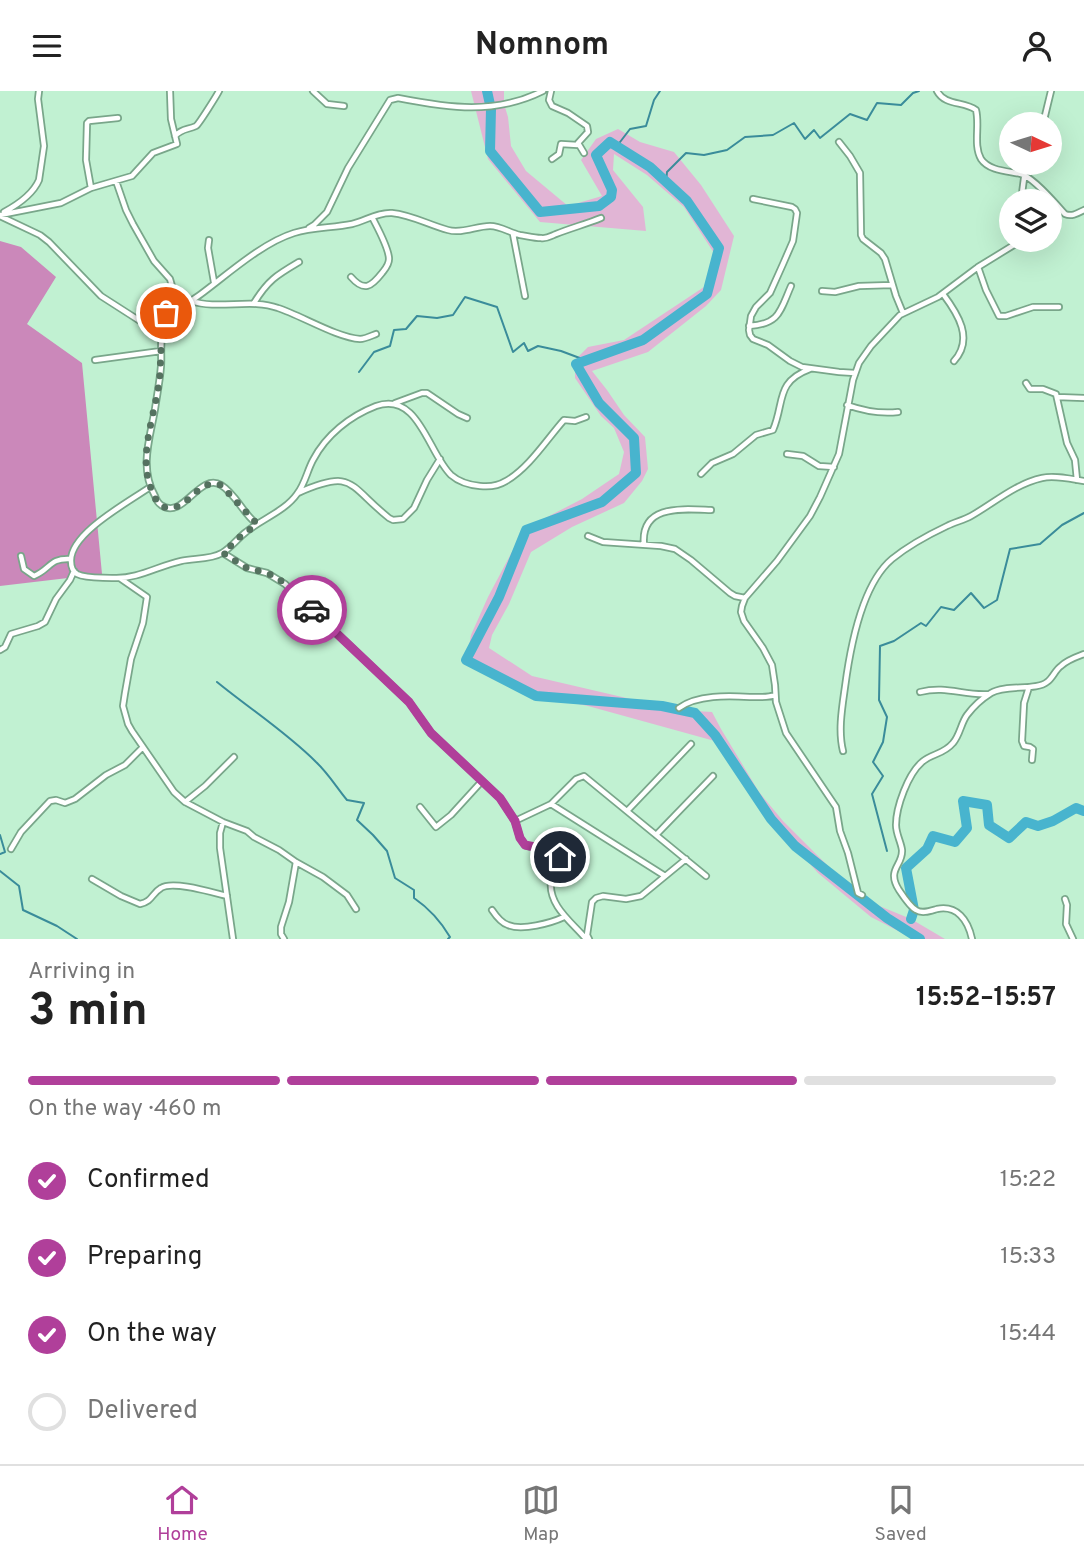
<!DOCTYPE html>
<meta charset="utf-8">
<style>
:root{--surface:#fff;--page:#f6f6f6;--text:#222;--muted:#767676;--line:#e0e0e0;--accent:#b03f9a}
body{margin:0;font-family:Overpass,sans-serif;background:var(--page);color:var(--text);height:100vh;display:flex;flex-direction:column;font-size:26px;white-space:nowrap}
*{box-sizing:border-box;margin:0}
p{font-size:23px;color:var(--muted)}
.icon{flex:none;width:38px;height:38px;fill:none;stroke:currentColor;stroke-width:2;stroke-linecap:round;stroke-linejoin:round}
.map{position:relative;height:848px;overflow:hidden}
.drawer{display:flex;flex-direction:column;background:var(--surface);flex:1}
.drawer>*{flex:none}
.needle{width:46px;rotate:94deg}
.buttons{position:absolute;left:999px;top:21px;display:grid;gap:14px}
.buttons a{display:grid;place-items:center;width:63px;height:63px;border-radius:50%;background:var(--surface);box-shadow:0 7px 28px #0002;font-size:35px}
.pin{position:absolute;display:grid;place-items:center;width:60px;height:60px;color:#fff;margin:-30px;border:4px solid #fff;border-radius:50%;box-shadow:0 2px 7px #0007}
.courier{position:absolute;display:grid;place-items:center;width:70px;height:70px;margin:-35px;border:5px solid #b03f9a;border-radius:50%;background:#fff;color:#222;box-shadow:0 2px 9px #0007}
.summary em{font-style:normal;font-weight:700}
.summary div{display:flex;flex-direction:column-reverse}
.summary{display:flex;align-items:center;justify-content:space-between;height:119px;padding:0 28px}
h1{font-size:46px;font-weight:700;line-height:52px}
.bar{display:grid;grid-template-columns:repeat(4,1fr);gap:10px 7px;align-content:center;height:84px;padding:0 28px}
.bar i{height:9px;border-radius:5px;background:var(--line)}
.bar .current{background:var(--accent)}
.bar p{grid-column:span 4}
ol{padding:0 28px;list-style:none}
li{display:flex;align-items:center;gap:21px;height:77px}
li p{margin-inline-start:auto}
li .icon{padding:7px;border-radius:50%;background:var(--accent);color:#fff;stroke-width:4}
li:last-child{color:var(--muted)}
li i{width:38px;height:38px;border:4px solid var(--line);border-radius:50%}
header{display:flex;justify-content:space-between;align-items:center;height:91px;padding:0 28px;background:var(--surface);font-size:32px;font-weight:700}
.tab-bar{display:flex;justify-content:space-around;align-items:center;height:98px;border-top:2px solid var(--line);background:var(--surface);font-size:19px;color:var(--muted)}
.tab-bar a{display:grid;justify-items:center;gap:4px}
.tab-bar .current{color:var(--accent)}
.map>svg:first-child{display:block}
.green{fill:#e1b5d5}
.forest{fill:#cb88ba}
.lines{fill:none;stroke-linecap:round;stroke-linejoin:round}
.stream{stroke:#3a8c9a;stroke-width:2}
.river{stroke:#48b4ce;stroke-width:10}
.minor-casing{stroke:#79a68a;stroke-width:8}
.minor{stroke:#fff;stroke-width:4.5}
.done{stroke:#557260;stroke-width:7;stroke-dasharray:0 12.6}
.route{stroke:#b03f9a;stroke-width:9}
</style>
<header><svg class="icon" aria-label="menu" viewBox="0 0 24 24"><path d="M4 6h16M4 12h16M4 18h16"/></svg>Nomnom<svg class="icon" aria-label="person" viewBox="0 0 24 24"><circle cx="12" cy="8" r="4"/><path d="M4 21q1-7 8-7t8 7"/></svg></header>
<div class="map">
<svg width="1084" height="848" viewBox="0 0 1084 848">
<rect width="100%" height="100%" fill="#c1f1d2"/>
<!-- green -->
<path class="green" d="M471,0h33v13l4,13 3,29 15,25 42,35 34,-10 -21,-36 15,-21 22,-10 22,13 34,10 27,33 33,51 -13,54 -15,16 -58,46 -56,19 15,19 17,25 21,22 3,32 -6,12 -18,22 -52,24 -41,25 -22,52 -17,31 -3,13 43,28 146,34 34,2 9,17 38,63 24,29 77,77 51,21 34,20h-31l-43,-22 -53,-44 -37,-42 -23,-31 -36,-57 -134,-37 -53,-11 -69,-32 5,-28 17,-38 36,-68 58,-30 37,-25 5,-22 -10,-24 -13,-12 -26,-38v-18l13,-13 36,-7 80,-53 10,-34 -30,-46 -37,-32 -33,-21 -1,16 30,37 3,24 -106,-9 -52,-63z"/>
<!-- forest -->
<path class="forest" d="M0,150l21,6 35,30 -29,47 55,39 20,211 -102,12z"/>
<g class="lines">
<!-- stream -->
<path class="stream" d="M617,55l13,-17 16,-3 8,-26 6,-9
M666,91l1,-10 19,-19 18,2 23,-5 18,-13 28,-2 21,-12 11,16 9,-9 6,8 30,-24 17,6 10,-17 24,2 12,-12 6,-2
M359,281l15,-20 16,-6 4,-16 12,-1 11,-13 20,2 16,-3 12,-18 32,10 16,45 11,-9 4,8 10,-5 23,5 24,9
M217,591c33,27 69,50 99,80 12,11 21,26 31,38l17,3 -7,17 16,15 14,16 8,27 19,12v8c16,11 26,22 36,39l-2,2
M0,744l5,17 -5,2
M887,760l-15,-57 11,-18 -10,-14 10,-20 4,-25 -8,-17 1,-54 14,-5 27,-18 5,3 15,-19 13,3 17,-17 13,15 13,-8 13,-51 30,-5 22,-19 22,-12
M0,780l19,15 4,24 34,16 20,13"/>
<!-- river -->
<path class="river" d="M487,0l4,18 -1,42 50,61 59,-6 12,-9 1,-7 -16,-35 14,-13 40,25 37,34 32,47 -12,46 -64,46 -67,24 23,39 35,35 2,35 -34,29 -76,28 -27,67 -33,63 70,36 126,10 33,7 20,22 56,84 24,27 92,72 33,21
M911,828l3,-9 -8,-42 21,-19 6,-13 22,6 12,-14 -4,-27 24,4 2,20 20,13 17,-16 12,4 15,-5 23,-13 8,3"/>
<defs>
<path id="minor" d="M313,0l14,13 17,2
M551,0l-2,9 3,6 16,7 19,13 1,6 -10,11 6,10
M937,0c8,15 27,10 39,19 4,15 -3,35 5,49 8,12 27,12 40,15 12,3 35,30 44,40 7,3 13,-1 19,-4
M1043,33l8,-33
M175,45c7,-8 13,-6 21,-10 3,-2 21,-31 23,-35
M839,51l11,14 10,17 1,62 2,4 18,14 4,6 11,37 7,17
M552,68l7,-5 2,-10 17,1
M116,90l10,29 7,14 21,37 16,18 2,7 -8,39
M91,97l-5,-28 1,-37 2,-2 29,-3
M753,108l39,8 3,2 2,4 -4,28 -10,23 -13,29 -14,14 -5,9 -2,14 1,5 3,4 15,6 22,16 12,6 37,5 16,1
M1021,110l5,-38
M4,121c13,-7 29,-18 35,-32l5,-34 -6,-47 1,-8
M0,124l61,-12 30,-15 41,-12 21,-23 24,-9 -6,-25 -1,-28
M0,125l40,19 9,7 52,54 53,34 7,8
M309,137l5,-3 13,-13 21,-44 42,-68 8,-2c51,10 97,17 145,-7
M513,143l12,62
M209,149l-1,8 6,34
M978,176l8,23 13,26h7l27,-9h26
M351,186c13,15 20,10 31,-4 3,-4 7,-8 7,-14 0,-11 -12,-32 -17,-42
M822,200l13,1 24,-6 33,-1
M943,203c15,20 31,45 11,67
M191,210c28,9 60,-3 87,7 22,7 60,30 82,31 5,0 11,-3 16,-5
M254,212c14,-23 23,-28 45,-41
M749,235c31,-2 31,-15 42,-40
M95,269l66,-9
M1026,292l4,6h13l13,5 11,49 8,17 2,20
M1057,306l27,1
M395,312l27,-10h5l31,21 9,4
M847,314c17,6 34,9 51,7
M787,363l16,2 16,10 15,1
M701,383l11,-11 21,-9 23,-19 17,-5c12,-28 2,-48 37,-61
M150,396c-21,15 -80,46 -79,74 0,6 1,10 6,13 10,5 26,3 37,4 24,1 44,-12 67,-17 13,-3 29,-1 41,-8 9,-5 16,-15 24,-21 16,-13 39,-21 51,-38 8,-10 10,-23 16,-34 13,-25 37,-44 63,-54 43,-15 52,47 75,69 8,7 18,10 29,11 9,1 18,0 26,-5 23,-13 41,-42 58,-61l11,1 11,-4
M298,402c56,-25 50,-8 91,25l4,2 10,-1 11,-11 13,-28 13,-21
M257,433c-14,-10 -21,-30 -36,-39 -22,-13 -38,36 -60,20 -3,-2 -5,-6 -6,-9 -16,-28 -5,-58 0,-87 2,-14 5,-29 6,-43 1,-13 -2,-29 4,-41 8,-16 23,-21 36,-31 27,-20 61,-51 93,-61 18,-6 39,-5 58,-9 13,-3 26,-12 40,-11 20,2 37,12 56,17 14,4 28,-4 42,-4 11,0 20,7 30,9 7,1 14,3 21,3 6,1 10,-2 15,-4 15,-6 30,-10 45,-16
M588,445l15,6 58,4 14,3 16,11 39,33 5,3 10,2
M644,454c-4,-41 39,-36 67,-35
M223,462l24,15 20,5 18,11 124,118 22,31 69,65 15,23 5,17 5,7c12,5 30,1 35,15 -3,7 -8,14 -9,21 -3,25 22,42 35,58
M21,465l3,13 10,7c17,-7 15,-18 36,-17
M121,488l26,18 -4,26 -12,36 -6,34 -2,13 5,18 4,7 42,61 11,10 38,20 24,9 7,6 25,13 17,12 27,15 24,18 9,14
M0,559l5,-3 6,-13 27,-8 7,-4 11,-23 14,-19 4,-9
M1029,596l-5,16 -2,38 2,5 6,1 3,2 -1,11
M920,601c27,-7 43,4 69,2
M679,617c19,-14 51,-12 73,-11 9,0 15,1 23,-2
M843,660c-5,-20 -1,-43 2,-64 5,-38 16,-102 47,-128 16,-13 36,-24 55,-33 8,-4 17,-6 24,-10 23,-13 44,-32 71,-38 13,-3 29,1 42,3
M185,711l20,-16 29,-29
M551,713l114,72
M420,716l16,20 15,-12 31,-34
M627,720l64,-67
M515,730l36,-17 25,-25 8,-3 122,100
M223,731l-3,11v15l13,91
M656,744l57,-59
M11,758l10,-17 29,-31 6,-1 9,3 10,-4 31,-24 19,-10 18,-18
M92,788l29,17 19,8c13,-3 11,-10 21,-16 12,-8 53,5 66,8
M862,804l-4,-2 -10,-40 -8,-22 -4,-24 -50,-74 -10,-31 -1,-17 -3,-20 -9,-17 -19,-27 -3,-9 1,-6 3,-8 32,-37 33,-45 10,-19 19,-43 14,-74 6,-17 12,-17 29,-31 38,-18 40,-30 44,-27
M1065,808l2,6 -1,19 7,15
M492,819c4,6 9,13 16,15 14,6 43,-2 56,-8
M284,848l-3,-5v-7l8,-25 7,-40
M589,848l-2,-4 5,-33 4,-4 7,-2 23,3 15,-3 45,-37
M972,848c-4,-19 -15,-34 -35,-30 -7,2 -15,5 -21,1 -6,-3 -13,-14 -17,-20 -13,-21 4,-24 3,-40 -1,-8 -6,-16 -6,-25 0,-18 12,-51 26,-63 10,-9 21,-7 31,-19 7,-8 8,-20 14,-28 6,-8 16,-17 24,-22 15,-9 45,-2 56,-11 6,-4 8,-12 14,-16 6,-6 15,-9 23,-12"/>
</defs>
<!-- minor casing -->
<use href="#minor" class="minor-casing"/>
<!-- minor -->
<use href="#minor" class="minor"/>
</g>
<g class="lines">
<!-- done -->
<path class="done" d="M166,222c-1,9 -3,18 -4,27 -2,14 -1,29 -3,43 -5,36 -23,78 -5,112 2,5 4,10 10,12 24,7 33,-31 57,-22l36,39 -16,12 -18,17 24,15 20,5 9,4 16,12 20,21"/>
<!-- route -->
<path class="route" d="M312,519l97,92 22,31 69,65 15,23 5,17 5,7 29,6 6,6"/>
</g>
</svg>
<div class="buttons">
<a><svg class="needle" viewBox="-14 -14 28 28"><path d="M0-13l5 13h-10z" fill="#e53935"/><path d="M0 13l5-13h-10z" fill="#767676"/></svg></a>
<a><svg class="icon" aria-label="layers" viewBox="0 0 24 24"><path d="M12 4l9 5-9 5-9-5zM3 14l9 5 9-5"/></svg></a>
</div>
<div class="pin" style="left:166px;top:222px;background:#ea580c"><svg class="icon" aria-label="bag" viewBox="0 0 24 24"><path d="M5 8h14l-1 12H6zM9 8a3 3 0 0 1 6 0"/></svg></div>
<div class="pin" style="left:560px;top:766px;background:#1f2937"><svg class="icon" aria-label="home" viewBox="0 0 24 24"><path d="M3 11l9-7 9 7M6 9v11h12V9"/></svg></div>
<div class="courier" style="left:312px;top:519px"><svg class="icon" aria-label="car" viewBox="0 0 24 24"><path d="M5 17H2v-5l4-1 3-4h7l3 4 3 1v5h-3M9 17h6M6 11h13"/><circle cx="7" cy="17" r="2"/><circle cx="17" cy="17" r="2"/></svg></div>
</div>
<section class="drawer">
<div class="summary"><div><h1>3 min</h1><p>Arriving in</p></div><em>15:52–15:57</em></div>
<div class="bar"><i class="current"></i><i class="current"></i><i class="current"></i><i></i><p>On the way · 460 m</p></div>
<ol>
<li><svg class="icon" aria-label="check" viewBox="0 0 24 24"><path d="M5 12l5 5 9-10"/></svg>Confirmed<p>15:22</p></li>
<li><svg class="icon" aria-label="check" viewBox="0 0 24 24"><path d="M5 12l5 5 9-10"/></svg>Preparing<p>15:33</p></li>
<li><svg class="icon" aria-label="check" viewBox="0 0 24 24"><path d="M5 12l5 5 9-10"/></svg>On the way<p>15:44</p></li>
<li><i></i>Delivered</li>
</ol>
</section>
<nav class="tab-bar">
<a class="current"><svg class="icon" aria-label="home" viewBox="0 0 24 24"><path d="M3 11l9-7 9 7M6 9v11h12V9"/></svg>Home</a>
<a><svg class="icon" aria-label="map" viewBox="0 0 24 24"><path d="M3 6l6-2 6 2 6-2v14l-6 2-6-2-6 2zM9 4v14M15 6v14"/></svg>Map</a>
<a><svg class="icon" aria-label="saved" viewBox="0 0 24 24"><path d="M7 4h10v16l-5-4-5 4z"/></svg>Saved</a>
</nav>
